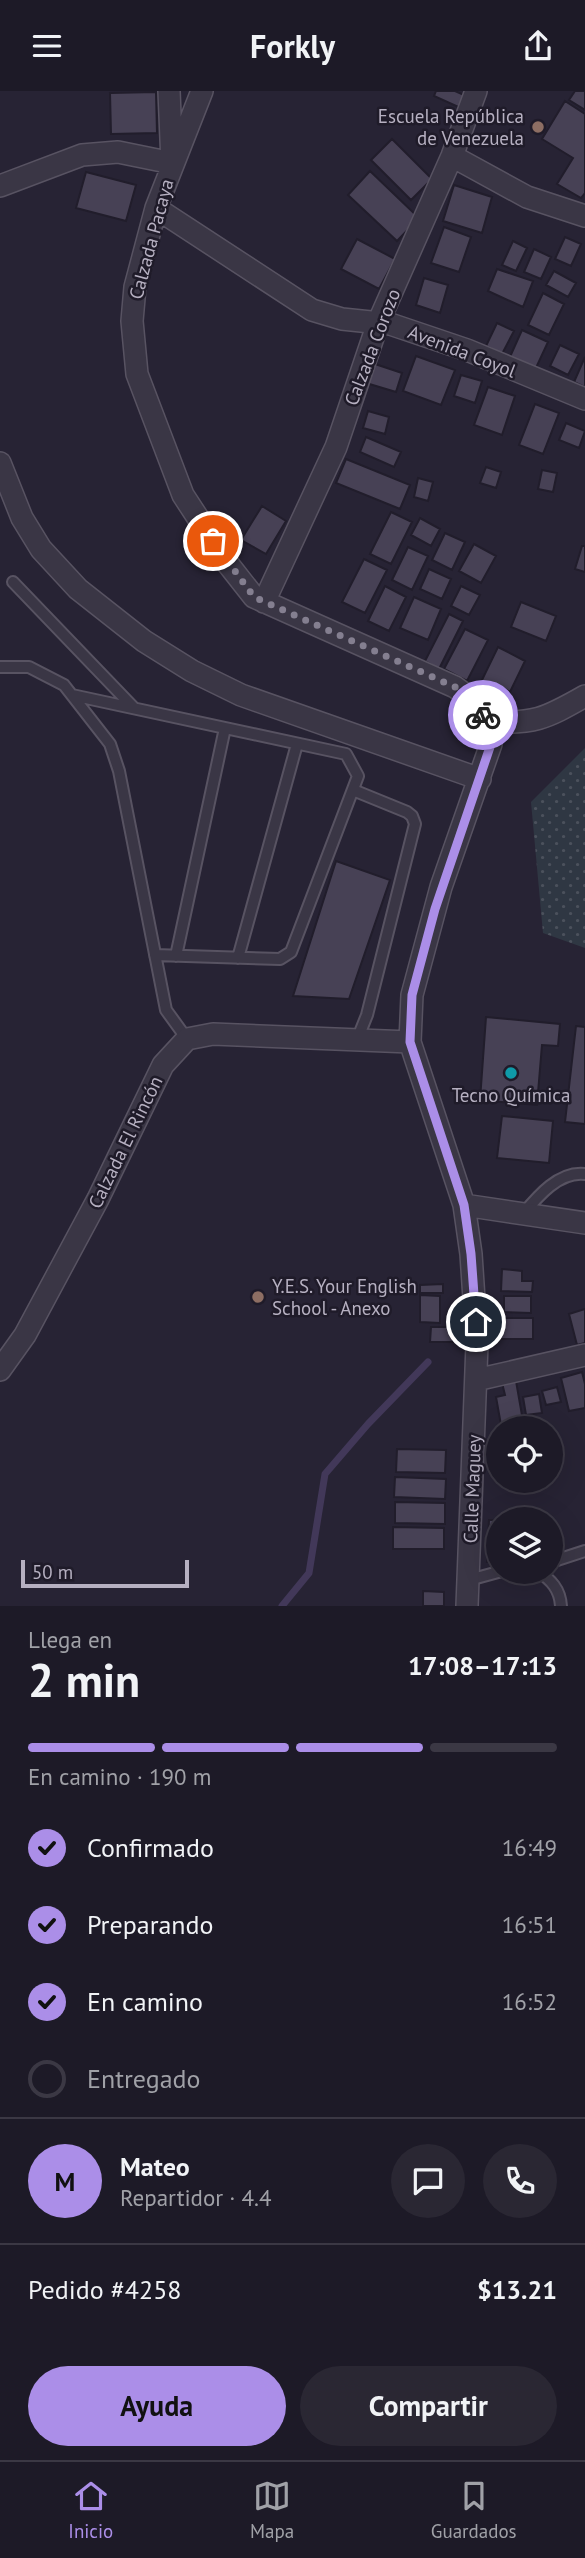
<!DOCTYPE html>
<html lang="es">
<meta charset="utf-8">
<style>
:root{--surface:#1d1a27;--page:#2a2733;--text:#f1f3f6;--muted:#a0a1a7;--line:#3b3844;--accent:#ab8ee8}
body{margin:0;font-family:"PT Sans",sans-serif;background:var(--page);color:var(--text);height:100vh;display:flex;flex-direction:column;font-size:26px;white-space:nowrap}
*{box-sizing:border-box;margin:0}
p{font-size:23px;color:var(--muted)}
.icon{flex:none;width:38px;height:38px;fill:none;stroke:currentColor;stroke-width:2;stroke-linecap:round;stroke-linejoin:round}
.map{position:relative;height:1515px;overflow:hidden}
.panel{display:flex;flex-direction:column;background:var(--surface);flex:1}
.panel>*{flex:none}
.controls{position:absolute;left:486px;top:1325px;display:grid;gap:14px}
.controls a{display:grid;place-items:center;width:77px;height:77px;border-radius:50%;background:var(--surface);box-shadow:0 7px 28px #0002,0 0 0 2px var(--line);font-size:35px}
.scale{position:absolute;left:21px;bottom:18px;width:168px;box-sizing:border-box;padding-left:7px;border:4px solid #b6b0c1;border-top:0;font-size:19px;line-height:24px;white-space:nowrap;color:#b6b0c1;-webkit-text-stroke:5px #1f1b29;paint-order:stroke}
.pin{position:absolute;display:grid;place-items:center;width:60px;height:60px;color:#fff;margin:-30px;border:4px solid #fff;border-radius:50%;box-shadow:0 2px 7px #0007}
.courier{position:absolute;display:grid;place-items:center;width:70px;height:70px;margin:-35px;border:5px solid #ab8ee8;border-radius:50%;background:#fff;color:#222;box-shadow:0 2px 9px #0007}
.headline em{font-style:normal;font-weight:600}
.headline div{display:flex;flex-direction:column-reverse}
.headline{display:flex;align-items:center;justify-content:space-between;height:119px;padding:0 28px}
h1{font-size:46px;font-weight:600;line-height:52px}
.bar{display:grid;grid-template-columns:repeat(4,1fr);gap:10px 7px;align-content:center;height:84px;padding:0 28px}
.bar i{height:9px;border-radius:5px;background:var(--line)}
.bar .on{background:var(--accent)}
.bar p{grid-column:span 4}
.line{display:flex;align-items:center;gap:18px;padding:0 28px;border-top:2px solid var(--line)}
.line div{flex:1}
.round{display:grid;place-items:center;flex:none;width:74px;height:74px;border-radius:37px;background:var(--page)}
ol{padding:0 28px;list-style:none}
li{display:flex;align-items:center;gap:21px;height:77px}
li p{margin-inline-start:auto}
li .icon{padding:7px;border-radius:50%;background:var(--accent);color:#111;stroke-width:4}
li:last-child{color:var(--muted)}
li i{width:38px;height:38px;border:4px solid var(--line);border-radius:50%}
.button{display:flex;gap:14px;margin-top:auto;padding:14px 28px}
.button a{flex:1;height:80px;border-radius:42px;background:var(--accent);color:#111;font-size:28px;font-weight:600;line-height:80px;text-align:center}
.button a+a{background:var(--page);color:var(--text)}
header{display:flex;justify-content:space-between;align-items:center;height:91px;padding:0 28px;background:var(--surface);font-size:32px;font-weight:600}
.tabs{display:flex;justify-content:space-around;align-items:center;height:98px;border-top:2px solid var(--line);background:var(--surface);font-size:19px;color:var(--muted)}
.tabs a{display:grid;justify-items:center;gap:4px}
.tabs .on{color:var(--accent)}
.map>svg:first-child{display:block}
.grass{fill:url(#grass-dots)}
.lines{fill:none;stroke-linecap:round;stroke-linejoin:round}
.stream{stroke:#423859;stroke-width:7}
.building{fill:#474155;stroke:#211d2b;stroke-width:2}
.lane-casing{stroke:#585362;stroke-width:14}
.street-casing{stroke:#585362;stroke-width:24}
.lane{stroke:#3a3645;stroke-width:10}
.street{stroke:#3a3645;stroke-width:21}
.done{stroke:#847f90;stroke-width:7;stroke-dasharray:0 12.6}
.route{stroke:#ab8ee8;stroke-width:9}
.education-dot{fill:#8d6e63;stroke:#1f1b29;stroke-width:2.5}
.culture-dot{fill:#0f9aa8;stroke:#1f1b29;stroke-width:2.5}
.labels{text-anchor:middle;stroke-width:5;stroke-linejoin:round;paint-order:stroke}
.poi-label{font-size:19px;fill:#b6b0c1;stroke:#1f1b29;text-anchor:end}
.street-label{font-size:19px;fill:#b6b0c1;stroke:#1f1b29}
</style>
<header><svg class="icon" aria-label="menu" viewBox="0 0 24 24"><path d="M4 6h16M4 12h16M4 18h16"/></svg>Forkly<svg class="icon" aria-label="share" viewBox="0 0 24 24"><path d="M12 15V3M7 8l5-5 5 5M5 13v7h14v-7"/></svg></header>
<div class="map">
<svg width="585" height="1515" viewBox="0 0 585 1515">
<defs>
<pattern id="grass-dots" width="8" height="8" patternUnits="userSpaceOnUse" patternTransform="scale(1.75)"><rect width="8" height="8" fill="#2f3743"/><path d="M2 2h.1M6 6h.1" fill="none" stroke="#4b515c" stroke-width="1.8" stroke-linecap="round"/></pattern>
</defs>
<rect width="100%" height="100%" fill="#272334"/>
<!-- grass -->
<path class="grass" d="M585,657v200l-42,-15 -12,-131z"/>
<g class="lines">
<!-- stream -->
<path class="stream" d="M282,1515l27,-33 16,-99 43,-50 60,-62"/>
</g>
<!-- building -->
<path class="building" d="M436,0h19l16,7 -6,12 -31,-14z
M575,0h10v19l-16,-10z
M156,1l1,41 -46,1 -1,-41z
M565,10l20,13v79l-4,5 -24,-14 16,-26 -31,-19z
M392,48l40,40 -21,21 -40,-40z
M370,80l49,47 -22,23 -49,-46z
M86,81l50,13 -10,36 -50,-13z
M454,94l38,12 -10,36 -39,-12z
M444,136l27,10 -12,35 -28,-9z
M565,146l16,7 -10,22 -16,-7z
M357,148l38,20 -16,30 -38,-20z
M513,150l14,7 -11,23 -14,-6z
M534,158l17,8 -10,22 -17,-7z
M497,178l36,12 -10,26 -35,-16z
M554,180l22,12 -8,14 -22,-12z
M424,187l24,7 -8,28 -24,-8z
M543,202l21,11 -15,31 -21,-10z
M497,232l17,8 -12,23 -16,-8z
M522,239l26,12 -13,28 -26,-11z
M560,254l19,9 -11,21 -18,-9z
M416,265l39,14 -14,35 -38,-14z
M585,266v30l-11,-5z
M372,272l30,10 -6,19 -30,-9z
M461,284l21,6 -7,22 -21,-7z
M488,296l27,9 -13,39 -28,-10z
M535,313l24,9 -16,41 -24,-9z
M368,320l21,6 -4,17 -22,-6z
M566,332l19,8 -6,17 -20,-8z
M366,346l35,15 -7,15 -34,-15z
M346,368l64,26 -10,24 -64,-26z
M486,376l15,5 -5,16 -16,-5z
M542,379l15,3 -4,19 -15,-3z
M418,387l15,4 -5,19 -14,-4z
M262,415l24,15 -20,33 -25,-14z
M391,421l21,10 -21,42 -21,-10z
M420,427l20,11 -9,17 -20,-11z
M445,442l20,9 -13,28 -20,-10z
M474,453l22,12 -15,27 -22,-12z
M582,455h3v26l-10,-3z
M408,456l20,9 -16,34 -20,-10z
M364,468l23,11 -22,43 -23,-11z
M429,478l22,10 -9,20 -22,-10z
M385,495l21,11 -17,34 -21,-10z
M461,495l19,9 -11,20 -18,-9z
M414,506l27,12 -13,31 -28,-12z
M521,511l35,14 -10,25 -35,-14z
M449,523l14,7 -24,48 -14,-8z
M465,538l23,11 -21,41 -23,-12z
M498,556l27,14 -15,31 -17,-9 -3,6 -10,-5z
M336,770l54,19 -41,119 -56,-3z
M486,926l74,7 -2,22 -16,-1 -5,60 -57,-5z
M576,935l9,1v97l-20,-2z
M502,1025l51,5 -4,42 -52,-5z
M502,1178l20,2v10h11l-1,11 -31,-1z
M443,1193v9h-23v-8z
M420,1204l20,1v27l-20,-1z
M504,1205h27v17l-27,-1z
M585,1218v34l-8,2 -8,-31z
M497,1227h36v21h-35z
M431,1236h22v15h-23z
M582,1281l3,12v24l-16,3 -8,-33z
M516,1290l7,40 -22,4 -5,-28 9,-2 -3,-12z
M557,1296l4,15 -15,3 -4,-14z
M539,1303l3,19 -16,2 -3,-18z
M397,1358l49,1 -1,23 -49,-1z
M395,1386l51,2 -1,20 -51,-2z
M395,1411l50,1v21l-50,-1z
M489,1429h10v42h-12z
M393,1436l51,1v21h-51z
M423,1500l21,1v14h-21z"/>
<g class="lines">
<defs>
<path id="lane" d="M13,491l121,126
M0,576h29l35,18 46,59 9,27 47,239 21,29
M72,604l274,59 12,22 -67,176 -11,7 -125,-4
M353,699l54,22 5,4 3,8 -48,191 -10,25
M176,865l49,-228
M238,867l59,-214
M523,1123c15,-18 36,-43 62,-40
M551,1471l34,-11
M538,1480c13,9 22,18 23,35
M469,1489l33,-9"/>
<path id="street" d="M202,0l-46,117 -21,79 -3,34 5,53 46,121 45,69 26,33 201,90c27,19 30,26 36,57l-50,143 -29,108 -2,47 54,163 7,49 6,90 -10,262
M452,65l75,41 58,19
M0,95l82,-31 36,-3 54,11 -3,-72
M156,117l156,102 30,9 48,5 77,26 118,49
M0,372l22,55 19,31 37,40 66,52 48,30 49,24 239,84
M264,511l72,-155 42,-124 74,-167 24,-65
M487,631c47,2 58,-3 98,-26
M464,1114l121,18
M0,1279l25,-35 73,-136 65,-134 24,-26 26,-5 197,8
M476,1289l109,-25"/>
</defs>
<!-- lane casing -->
<use href="#lane" class="lane-casing"/>
<!-- street casing -->
<use href="#street" class="street-casing"/>
<!-- lane -->
<use href="#lane" class="lane"/>
<!-- street -->
<use href="#street" class="street"/>
</g>
<g class="lines">
<!-- done -->
<path class="done" d="M213,450l41,56 201,90 21,15 7,13"/>
<!-- route -->
<path class="route" d="M476,1231l-5,-68 -7,-49 -54,-163 2,-47 23,-86 56,-165 -8,-29"/>
</g>
<!-- markers -->
<g class="education-dot">
<circle cx="538" cy="36" r="7"/>
<circle cx="258" cy="1206" r="7"/>
</g>
<circle class="culture-dot" cx="511" cy="982" r="7"/>
<g class="labels">
<!-- poi labels -->
<g class="poi-label">
<text x="524" y="32">Escuela República<tspan x="524" dy="22">de Venezuela</tspan></text>
<text x="511" y="1011" text-anchor="middle">Tecno Química</text>
<text x="272" y="1202" text-anchor="start">Y.E.S. Your English<tspan x="272" dy="22">School - Anexo</tspan></text>
</g>
<!-- street labels -->
<g class="street-label">
<text transform="translate(151 148) rotate(-75)" y="7">Calzada Pacaya</text>
<text transform="translate(372 256) rotate(-69)" y="7">Calzada Corozo</text>
<text transform="translate(462 260) rotate(21)" y="7">Avenida Coyol</text>
<text transform="translate(125 1051) rotate(-64)" y="7">Calzada El Rincón</text>
<text transform="translate(472 1398) rotate(-88)" y="7">Calle Maguey</text>
</g>
</g>
</svg>
<div class="controls">
<a><svg class="icon" aria-label="locate" viewBox="0 0 24 24"><circle cx="12" cy="12" r="6"/><path d="M12 2v4M12 18v4M2 12h4M18 12h4"/></svg></a>
<a><svg class="icon" aria-label="layers" viewBox="0 0 24 24"><path d="M12 4l9 5-9 5-9-5zM3 14l9 5 9-5"/></svg></a>
</div>
<div class="scale">50 m</div>
<div class="pin" style="left:213px;top:450px;background:#ea580c"><svg class="icon" aria-label="bag" viewBox="0 0 24 24"><path d="M5 8h14l-1 12H6zM9 8a3 3 0 0 1 6 0"/></svg></div>
<div class="pin" style="left:476px;top:1231px;background:#1f2937"><svg class="icon" aria-label="home" viewBox="0 0 24 24"><path d="M3 11l9-7 9 7M6 9v11h12V9"/></svg></div>
<div class="courier" style="left:483px;top:624px"><svg class="icon" aria-label="bike" viewBox="0 0 24 24"><circle cx="6" cy="16" r="4"/><circle cx="18" cy="16" r="4"/><path d="M6 16l4-8h5l3 8M10 8l3 8H6M13 5h3"/></svg></div>
</div>
<section class="panel">
<div class="headline"><div><h1>2 min</h1><p>Llega en</p></div><em>17:08–17:13</em></div>
<div class="bar"><i class="on"></i><i class="on"></i><i class="on"></i><i></i><p>En camino · 190 m</p></div>
<ol>
<li><svg class="icon" aria-label="check" viewBox="0 0 24 24"><path d="M5 12l5 5 9-10"/></svg>Confirmado<p>16:49</p></li>
<li><svg class="icon" aria-label="check" viewBox="0 0 24 24"><path d="M5 12l5 5 9-10"/></svg>Preparando<p>16:51</p></li>
<li><svg class="icon" aria-label="check" viewBox="0 0 24 24"><path d="M5 12l5 5 9-10"/></svg>En camino<p>16:52</p></li>
<li><i></i>Entregado</li>
</ol>
<div class="line" style="height:126px"><b class="round" style="background:var(--accent);color:#111">M</b><div><b>Mateo</b><p>Repartidor · 4.4</p></div><a class="round"><svg class="icon" aria-label="chat" viewBox="0 0 24 24"><path d="M4 5h16v11H9l-5 4z"/></svg></a><a class="round"><svg class="icon" aria-label="phone" viewBox="0 0 24 24"><path d="M5 4h4l2 5-3 2q2 4 5 5l2-3 5 2v4C11 20 4 13 5 4z"/></svg></a></div>
<div class="line" style="height:91px"><div>Pedido #4258</div><b>$13.21</b></div>
<div class="button"><a>Ayuda</a><a>Compartir</a></div>
</section>
<nav class="tabs">
<a class="on"><svg class="icon" aria-label="home" viewBox="0 0 24 24"><path d="M3 11l9-7 9 7M6 9v11h12V9"/></svg>Inicio</a>
<a><svg class="icon" aria-label="map" viewBox="0 0 24 24"><path d="M3 6l6-2 6 2 6-2v14l-6 2-6-2-6 2zM9 4v14M15 6v14"/></svg>Mapa</a>
<a><svg class="icon" aria-label="saved" viewBox="0 0 24 24"><path d="M7 4h10v16l-5-4-5 4z"/></svg>Guardados</a>
</nav>
